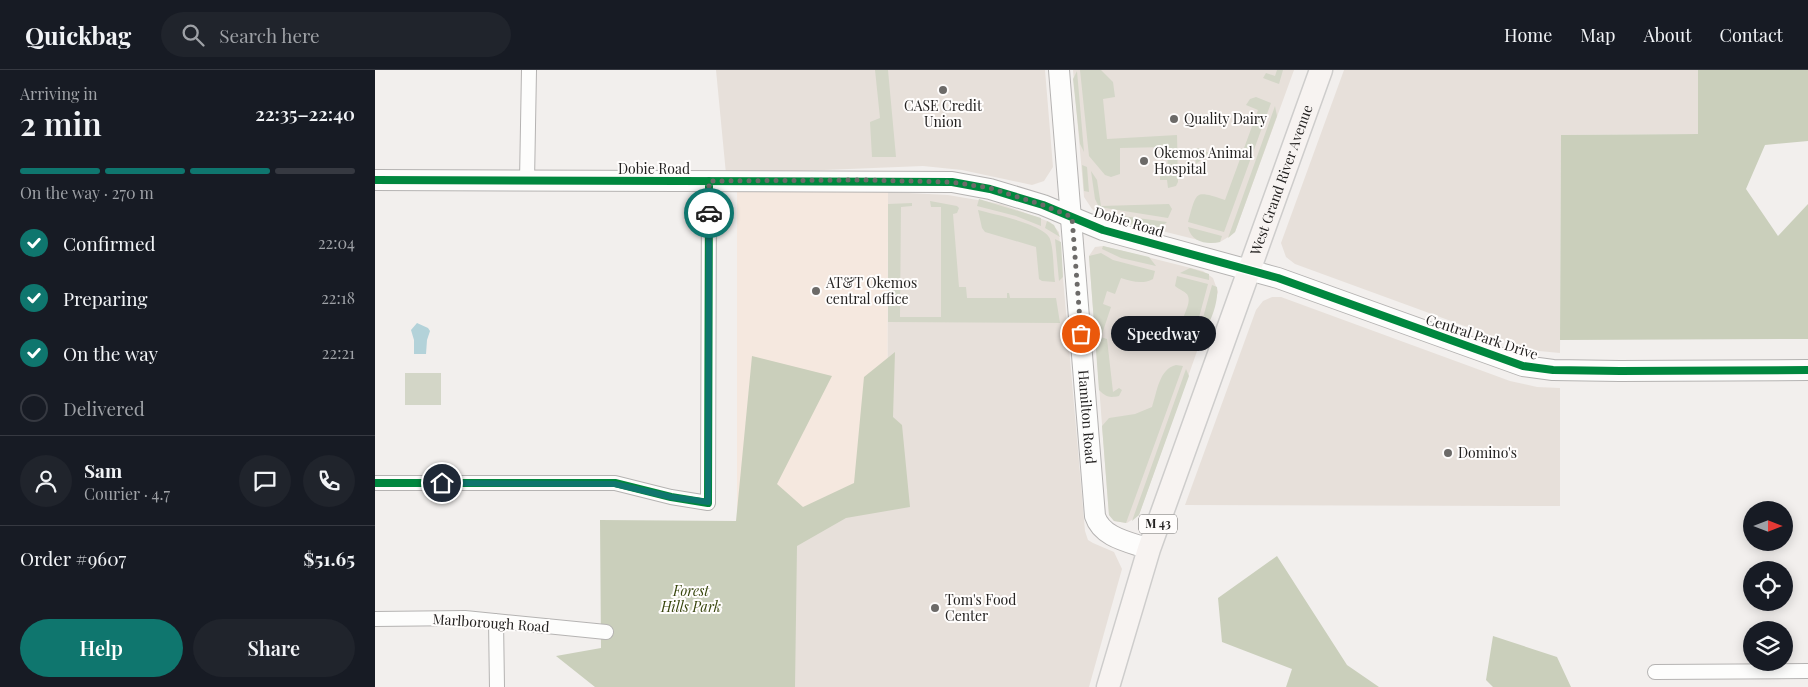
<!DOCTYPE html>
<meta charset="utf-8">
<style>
:root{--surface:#171b24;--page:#20242c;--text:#f1f3f6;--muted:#9ea1a6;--line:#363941;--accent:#0f766e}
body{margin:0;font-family:"Playfair Display",serif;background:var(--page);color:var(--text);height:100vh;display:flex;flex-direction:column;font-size:19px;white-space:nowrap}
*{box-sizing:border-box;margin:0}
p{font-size:16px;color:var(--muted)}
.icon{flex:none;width:28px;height:28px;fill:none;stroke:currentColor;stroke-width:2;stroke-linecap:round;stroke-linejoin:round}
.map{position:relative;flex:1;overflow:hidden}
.drawer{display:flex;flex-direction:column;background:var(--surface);width:375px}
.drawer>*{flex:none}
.needle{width:32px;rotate:90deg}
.buttons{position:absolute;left:1368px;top:431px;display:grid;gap:10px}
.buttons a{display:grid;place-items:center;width:50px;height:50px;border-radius:50%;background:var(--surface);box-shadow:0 2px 12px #0003;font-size:25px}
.pin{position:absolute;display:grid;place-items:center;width:42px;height:42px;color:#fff;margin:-21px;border:2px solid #fff;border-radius:50%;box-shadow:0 1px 5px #0007}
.courier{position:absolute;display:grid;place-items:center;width:50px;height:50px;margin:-25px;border:4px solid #0f766e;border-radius:50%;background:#fff;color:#222;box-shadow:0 1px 6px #0007}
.bubble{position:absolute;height:35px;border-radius:18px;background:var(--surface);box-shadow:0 2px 12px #0003;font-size:16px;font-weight:600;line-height:35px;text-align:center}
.overview em{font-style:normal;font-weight:600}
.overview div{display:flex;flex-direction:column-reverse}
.overview{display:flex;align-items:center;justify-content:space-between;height:85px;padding:0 20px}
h1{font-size:32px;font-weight:600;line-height:38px}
.bar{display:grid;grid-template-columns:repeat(4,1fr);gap:8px 5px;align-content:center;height:60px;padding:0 20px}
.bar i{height:6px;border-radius:4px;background:var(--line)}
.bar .current{background:var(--accent)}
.bar p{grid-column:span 4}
.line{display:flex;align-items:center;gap:12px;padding:0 20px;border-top:1px solid var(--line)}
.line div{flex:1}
.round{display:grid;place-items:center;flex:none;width:52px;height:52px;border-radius:26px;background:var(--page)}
ol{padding:0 20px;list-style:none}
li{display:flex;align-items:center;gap:15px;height:55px}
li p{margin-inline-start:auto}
li .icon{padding:5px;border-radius:50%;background:var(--accent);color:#fff;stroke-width:4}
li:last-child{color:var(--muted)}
li i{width:28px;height:28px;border:2px solid var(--line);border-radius:50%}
.cta{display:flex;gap:10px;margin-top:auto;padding:10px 20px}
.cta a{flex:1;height:58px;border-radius:30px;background:var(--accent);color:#fff;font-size:20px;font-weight:600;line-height:58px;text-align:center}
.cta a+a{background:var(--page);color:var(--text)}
header{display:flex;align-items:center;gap:30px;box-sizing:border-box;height:70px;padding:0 25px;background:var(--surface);border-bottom:1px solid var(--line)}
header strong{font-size:24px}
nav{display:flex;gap:28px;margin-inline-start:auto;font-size:18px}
.search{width:350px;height:45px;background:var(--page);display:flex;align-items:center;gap:12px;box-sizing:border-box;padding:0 18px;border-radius:28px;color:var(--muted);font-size:19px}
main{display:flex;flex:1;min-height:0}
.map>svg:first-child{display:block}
.built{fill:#e7e0da}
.industrial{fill:#f5e8df}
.green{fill:#d3d6c7}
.forest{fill:#cacfbb}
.water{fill:#b3d2d9}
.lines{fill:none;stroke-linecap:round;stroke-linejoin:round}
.street-casing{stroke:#b5b3b2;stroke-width:16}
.secondary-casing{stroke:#b5b3b2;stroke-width:22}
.primary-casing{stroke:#cecdcc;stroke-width:25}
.street{stroke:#fdfdfc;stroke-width:14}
.secondary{stroke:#fdfdfc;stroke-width:20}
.primary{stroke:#f7f3f1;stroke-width:22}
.cycleway-casing{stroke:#fffdfc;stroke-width:11}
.cycleway{stroke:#00873e;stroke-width:8}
.done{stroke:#6c6a68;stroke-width:5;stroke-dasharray:0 9}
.route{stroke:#0f766e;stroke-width:6}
.poi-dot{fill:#6c6a68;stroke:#fffdfc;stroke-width:2}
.labels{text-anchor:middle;stroke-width:4;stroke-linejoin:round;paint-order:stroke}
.shield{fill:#fffdfc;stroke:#666463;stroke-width:1}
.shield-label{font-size:12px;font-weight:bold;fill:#242221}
.poi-label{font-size:14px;fill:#242221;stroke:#fffdfc;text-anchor:start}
.street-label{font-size:14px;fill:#242221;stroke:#fffdfc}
.park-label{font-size:14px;font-style:italic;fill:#37450c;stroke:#fffdfc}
</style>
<header>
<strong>Quickbag</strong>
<div class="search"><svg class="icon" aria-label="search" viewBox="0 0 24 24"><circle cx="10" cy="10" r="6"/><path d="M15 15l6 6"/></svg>Search here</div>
<nav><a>Home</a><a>Map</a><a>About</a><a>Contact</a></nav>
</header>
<main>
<section class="drawer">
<div class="overview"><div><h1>2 min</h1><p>Arriving in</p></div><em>22:35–22:40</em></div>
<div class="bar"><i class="current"></i><i class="current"></i><i class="current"></i><i></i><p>On the way · 270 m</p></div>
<ol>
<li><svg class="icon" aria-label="check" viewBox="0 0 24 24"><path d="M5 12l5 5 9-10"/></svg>Confirmed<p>22:04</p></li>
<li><svg class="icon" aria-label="check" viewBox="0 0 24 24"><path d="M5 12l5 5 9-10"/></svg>Preparing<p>22:18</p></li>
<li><svg class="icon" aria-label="check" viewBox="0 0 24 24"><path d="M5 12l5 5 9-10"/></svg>On the way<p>22:21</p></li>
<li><i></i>Delivered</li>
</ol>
<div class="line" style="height:90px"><a class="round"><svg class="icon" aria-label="person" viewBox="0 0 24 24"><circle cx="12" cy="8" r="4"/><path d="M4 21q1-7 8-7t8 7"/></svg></a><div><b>Sam</b><p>Courier · 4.7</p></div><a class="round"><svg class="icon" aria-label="chat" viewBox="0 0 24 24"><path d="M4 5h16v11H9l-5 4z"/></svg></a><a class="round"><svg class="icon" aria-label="phone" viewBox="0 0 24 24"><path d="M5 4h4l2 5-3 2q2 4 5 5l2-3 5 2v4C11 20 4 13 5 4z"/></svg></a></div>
<div class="line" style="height:65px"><div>Order #9607</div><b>$51.65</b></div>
<div class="cta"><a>Help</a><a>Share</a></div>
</section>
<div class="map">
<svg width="1433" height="617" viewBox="0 0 1433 617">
<rect width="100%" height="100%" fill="#f2efed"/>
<!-- built -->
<path class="built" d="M341,0h329l8,97 -9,14 -12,4 -70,-15 -39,-4 -197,8z
M698,0h221l-59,162 -5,4 -10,6 -10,1 -108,-27 -10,-7 -8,-12z
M969,0h354v64l-137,1 -1,218 -21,-2 -17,-4 -227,-83 -9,-7 -5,-14z
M513,122l60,3 53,9 49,18 9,10 26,299 3,9 5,3 21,9 8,17 -33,118h-317v-176l115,-1z
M728,176l100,25 10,7 5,14 -79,223 -12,8 -13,-2 -5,-6 -20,-259 6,-9z
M897,227h9l229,84 27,6 23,1v118l-375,-1 71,-195 7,-9z"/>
<!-- industrial -->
<path class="industrial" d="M405,117l108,5 -1,318h-150v-322z"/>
<!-- green -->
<path class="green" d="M500,0h13l8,87h-24l-2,-35 10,-4z
M705,0h21l12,12 2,15 -12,2 4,40 70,-4 1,47 -2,4 -8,2 -1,-8h-7v-7h8l-1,-26 -47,1v26l-9,3 -6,-2 -16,-19z
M902,0h6l-4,14 -16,-6 3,-5 9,3z
M702,1l7,81 -4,-8 -7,-65z
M881,27l15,6 -47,129 -36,-10c9,-31 6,-32 37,-22l33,-90 -12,-5 4,-6z
M900,36l2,10 -42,116 -7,6z
M823,78l11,5 -13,11 -2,-14z
M707,95l5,2 2,25 -5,-1z
M716,101l6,9 4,26 68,-2 3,5 -4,9 -69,-11 -4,-8z
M604,129l62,19v8l-25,-10 -39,-10z
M555,131l27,5 2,2 -2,5 -4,1 6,73h7l1,11h40v-5h2l1,5h46l4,25 -172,-1v-118l24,-1v3l-11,1 -1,110h41v-110h-10z
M603,140c14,4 67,14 72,29 4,12 3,29 5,43l-13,-1 -3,-2 -3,-32 -51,-15 -3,-4z
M733,144l59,8c-13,14 -44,-1 -60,-5z
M672,151l7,4 6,12 -15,-9z
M813,157l34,9 -2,6c-13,3 -29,0 -32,-15z
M680,169l6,3 2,35 -4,4z
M728,176l46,11 7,9 -35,-8 -19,-9z
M726,183l12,7 42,11 -2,8c-11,6 -22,2 -32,-1l-6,16 -8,-3 -4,13 8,3 -10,30 6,2 6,53 6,-4 3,2 -3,6c-10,2 -13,1 -20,-6l-10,-134z
M815,198l19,6v6l-29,-7z
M802,206l31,8 -14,52c-25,-9 -1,-27 -6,-40 -2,-5 -9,-6 -13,-10z
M837,215l5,2c2,14 -7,42 -19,49z
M801,295l7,1 -57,157 -12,-2 -5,-6 -7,-89 7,-8 26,-4 17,-7c5,-15 7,-38 24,-42z
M811,299l3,7 -50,139 -7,6z
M30,303h36v32h-36z"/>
<!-- forest -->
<path class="forest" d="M1323,0h110v71l-43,4 -19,44 32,47 30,-32v135l-248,1 1,-205 137,-1z
M520,282l-2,65 9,8 8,82 -64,11 -49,28 -2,141h-200l-39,-31 45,-8 -1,-128 136,1 16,-165 80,20 -55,108 26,23 51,-24 10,-106z
M902,486l70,109 32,22h-93l6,-18 -70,-27 -4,-44z
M1118,566l64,21 14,30h-78l-7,-7z"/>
<!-- water -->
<path class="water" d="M42,253l11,5 2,3 -3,9 -1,14h-12v-14l-3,-10z"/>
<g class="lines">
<defs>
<path id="street" d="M152,111l2,-111
M0,413h240l56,14 37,6 1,-322
M0,549l90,-1 141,14
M121,551l1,66
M1280,602l153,-1"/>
<g id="secondary">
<path id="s1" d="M684,0l36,446c7,22 35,26 54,33"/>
<path d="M0,110l577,2 38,7 53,16 60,25 175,48 245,88 30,4 67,1 188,-1"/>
</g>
<g id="primary">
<path id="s2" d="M733,617l41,-138 172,-479"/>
</g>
</defs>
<!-- street casing -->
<use href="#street" class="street-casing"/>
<!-- secondary casing -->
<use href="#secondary" class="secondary-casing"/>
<!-- primary casing -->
<use href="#primary" class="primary-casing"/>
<!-- street -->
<use href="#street" class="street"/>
<!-- secondary -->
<use href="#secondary" class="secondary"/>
<!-- primary -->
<use href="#primary" class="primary"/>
<defs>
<path id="cycleway" d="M0,110l577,2 38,7 53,16 60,25 175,48 245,88 30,4 67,1 188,-1
M0,413h240l56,14 37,6 1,-322"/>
</defs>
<!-- cycleway casing -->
<use href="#cycleway" class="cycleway-casing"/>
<!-- cycleway -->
<use href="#cycleway" class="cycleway"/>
</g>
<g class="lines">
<!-- done -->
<path class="done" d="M334,143v-32l154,-1 88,2 39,6 53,17 29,12 9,117"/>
<!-- route -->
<path class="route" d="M67,413l173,1 56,13 37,5 1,-289"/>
</g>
<!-- markers -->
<g class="poi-dot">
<circle cx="568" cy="20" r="5"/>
<circle cx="799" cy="49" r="5"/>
<circle cx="769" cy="91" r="5"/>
<circle cx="441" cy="221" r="5"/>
<circle cx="1073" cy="383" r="5"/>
<circle cx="560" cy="538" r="5"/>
</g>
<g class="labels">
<!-- shield labels -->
<rect class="shield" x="764" y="444.5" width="38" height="19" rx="4"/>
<g class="shield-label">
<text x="783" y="458">M 43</text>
</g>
<!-- poi labels -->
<g class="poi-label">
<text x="568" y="41" text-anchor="middle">CASE Credit<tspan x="568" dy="16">Union</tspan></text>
<text x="809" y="54">Quality Dairy</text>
<text x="779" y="88">Okemos Animal<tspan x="779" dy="16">Hospital</tspan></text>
<text x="451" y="218">AT&amp;T Okemos<tspan x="451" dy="16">central office</tspan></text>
<text x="1083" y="388">Domino's</text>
<text x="570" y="535">Tom's Food<tspan x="570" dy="16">Center</tspan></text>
</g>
<!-- street labels -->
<g class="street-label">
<text x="279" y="104">Dobie Road</text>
<text dy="5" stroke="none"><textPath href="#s2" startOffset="536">West Grand River Avenue</textPath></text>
<text transform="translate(754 152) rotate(17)" y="5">Dobie Road</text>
<text transform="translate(1107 267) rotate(18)" y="5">Central Park Drive</text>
<text dy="5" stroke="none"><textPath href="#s1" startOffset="348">Hamilton Road</textPath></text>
<text transform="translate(116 553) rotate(4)" y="5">Marlborough Road</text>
</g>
<!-- park labels -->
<g class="park-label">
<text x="316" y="526">Forest<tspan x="316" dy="16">Hills Park</tspan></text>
</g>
</g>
</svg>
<div class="buttons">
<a><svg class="needle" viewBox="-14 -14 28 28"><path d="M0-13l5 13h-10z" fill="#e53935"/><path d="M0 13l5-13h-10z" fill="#9ea1a6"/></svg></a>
<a><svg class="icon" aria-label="locate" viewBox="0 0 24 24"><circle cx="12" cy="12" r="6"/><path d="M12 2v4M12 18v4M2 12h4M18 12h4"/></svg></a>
<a><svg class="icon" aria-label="layers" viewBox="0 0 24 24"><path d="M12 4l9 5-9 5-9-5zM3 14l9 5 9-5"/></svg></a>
</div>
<div class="pin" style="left:706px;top:264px;background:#ea580c"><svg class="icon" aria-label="bag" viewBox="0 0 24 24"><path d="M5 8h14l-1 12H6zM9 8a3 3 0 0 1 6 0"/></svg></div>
<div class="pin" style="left:67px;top:413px;background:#1f2937"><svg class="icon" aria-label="home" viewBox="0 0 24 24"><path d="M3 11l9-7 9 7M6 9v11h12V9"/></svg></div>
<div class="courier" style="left:334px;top:143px"><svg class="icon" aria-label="car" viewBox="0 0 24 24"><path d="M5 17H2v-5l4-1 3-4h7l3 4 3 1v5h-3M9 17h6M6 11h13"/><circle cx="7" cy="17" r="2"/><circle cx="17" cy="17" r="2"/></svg></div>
<div class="bubble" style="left:736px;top:246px;width:105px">Speedway</div>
</div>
</main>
